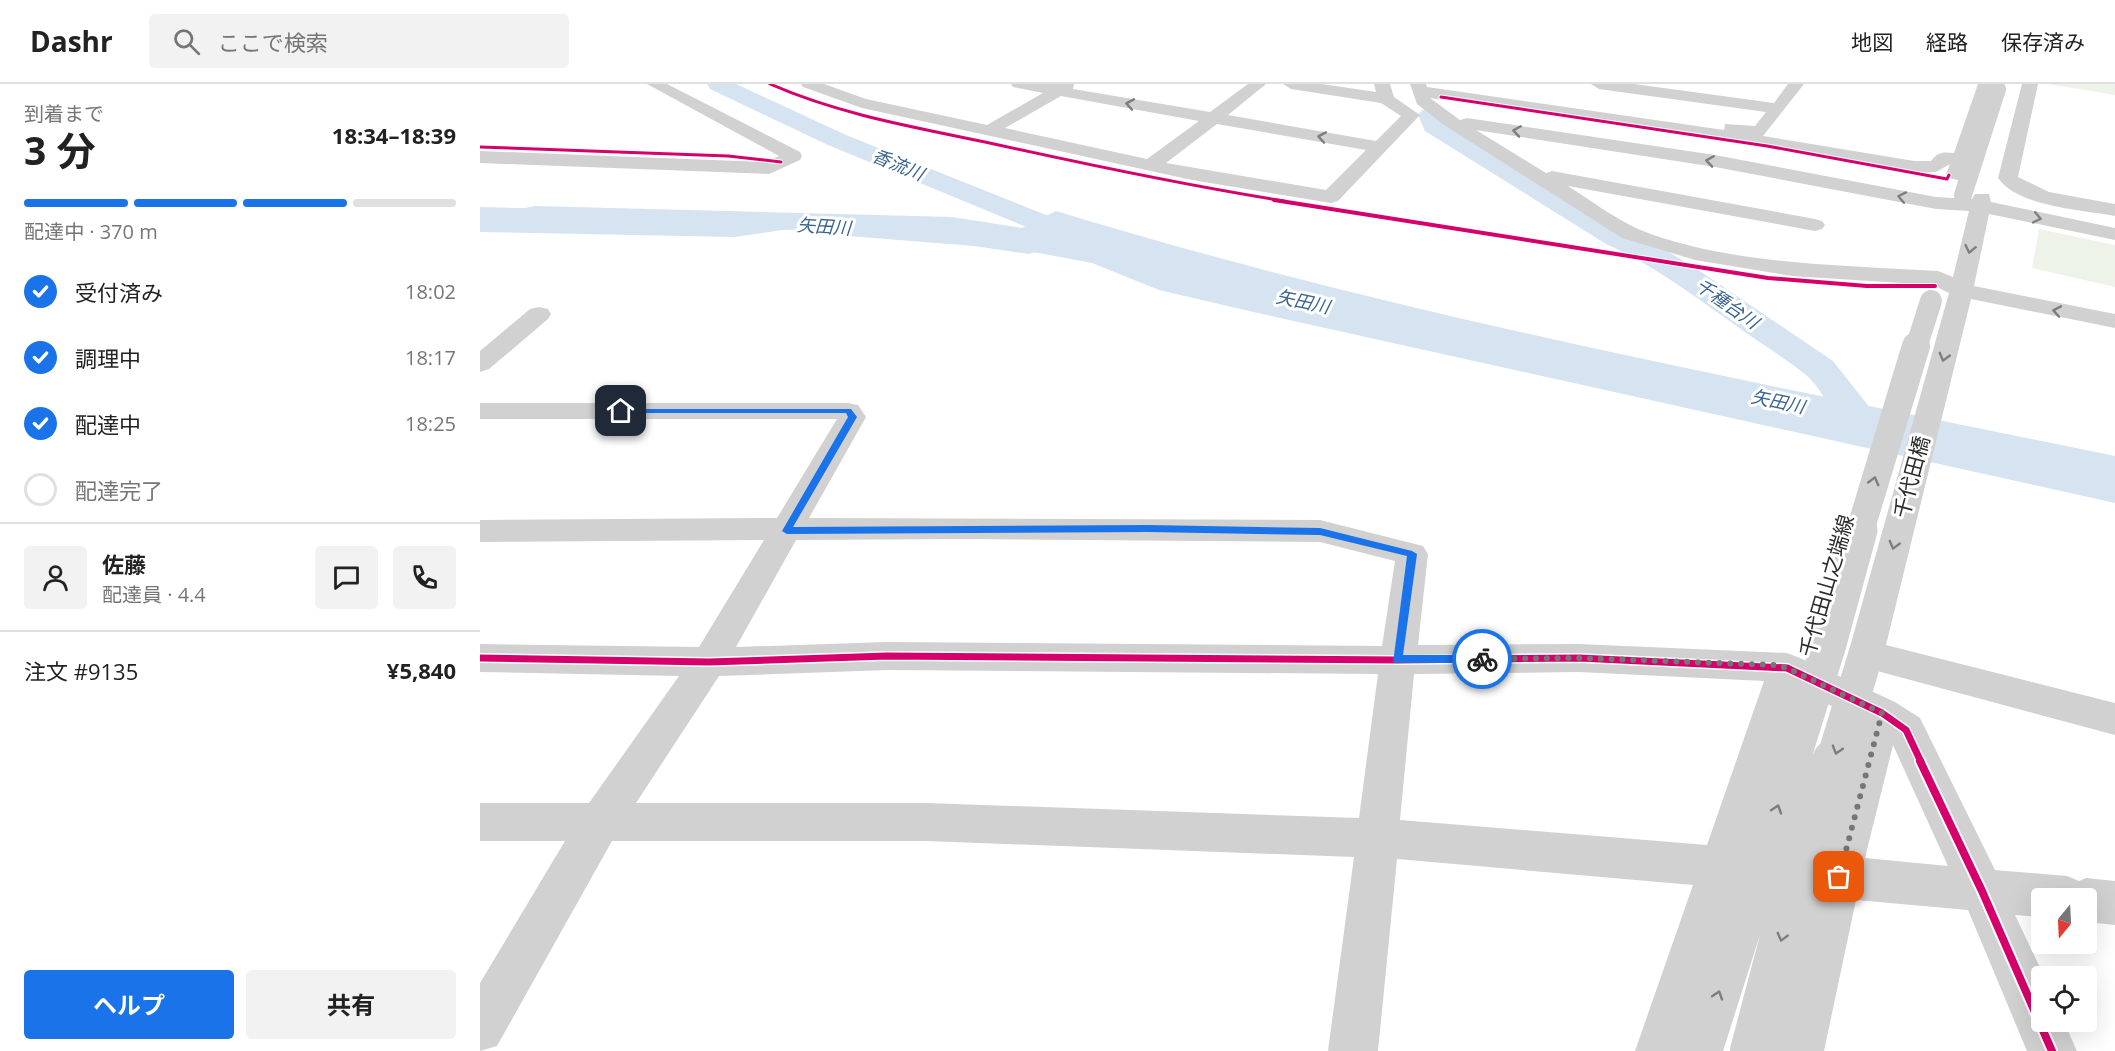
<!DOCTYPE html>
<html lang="ja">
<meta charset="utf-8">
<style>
:root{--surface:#fff;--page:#f2f2f2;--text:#222;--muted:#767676;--line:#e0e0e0;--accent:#1a73e8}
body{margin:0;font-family:"Open Sans","Noto Sans JP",sans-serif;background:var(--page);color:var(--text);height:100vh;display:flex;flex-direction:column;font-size:22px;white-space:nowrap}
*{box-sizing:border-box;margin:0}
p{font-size:20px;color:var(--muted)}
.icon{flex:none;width:33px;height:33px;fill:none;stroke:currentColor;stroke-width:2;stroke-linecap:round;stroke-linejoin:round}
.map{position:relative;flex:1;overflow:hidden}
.details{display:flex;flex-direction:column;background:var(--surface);width:480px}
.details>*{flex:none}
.needle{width:39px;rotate:198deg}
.tools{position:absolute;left:1551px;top:804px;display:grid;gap:12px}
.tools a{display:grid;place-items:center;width:66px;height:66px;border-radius:6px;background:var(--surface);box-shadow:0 6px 24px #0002;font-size:30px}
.pin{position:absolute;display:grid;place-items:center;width:51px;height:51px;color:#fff;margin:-26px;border-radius:12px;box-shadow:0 3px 9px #0006}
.courier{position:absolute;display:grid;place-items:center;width:60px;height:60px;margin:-30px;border:4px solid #1a73e8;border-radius:50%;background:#fff;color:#222;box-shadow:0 2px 8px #0007}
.summary em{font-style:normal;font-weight:700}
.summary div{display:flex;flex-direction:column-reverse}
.summary{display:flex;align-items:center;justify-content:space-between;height:102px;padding:0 24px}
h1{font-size:39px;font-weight:700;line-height:45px}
.bar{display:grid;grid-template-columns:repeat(4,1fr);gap:9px 6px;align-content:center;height:72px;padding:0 24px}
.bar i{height:8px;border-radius:4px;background:var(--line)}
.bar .active{background:var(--accent)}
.bar p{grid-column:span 4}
.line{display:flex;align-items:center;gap:15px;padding:0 24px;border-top:2px solid var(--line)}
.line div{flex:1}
.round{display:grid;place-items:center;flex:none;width:63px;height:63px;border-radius:6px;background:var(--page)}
ol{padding:0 24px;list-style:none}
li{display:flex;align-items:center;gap:18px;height:66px}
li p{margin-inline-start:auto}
li .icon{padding:6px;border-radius:50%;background:var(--accent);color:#fff;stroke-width:4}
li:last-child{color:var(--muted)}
li i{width:33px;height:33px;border:3px solid var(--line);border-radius:50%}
.action{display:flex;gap:12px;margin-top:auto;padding:12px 24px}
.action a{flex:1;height:69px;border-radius:6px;background:var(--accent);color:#fff;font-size:24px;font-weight:700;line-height:69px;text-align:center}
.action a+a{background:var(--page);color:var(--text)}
header{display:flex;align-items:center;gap:36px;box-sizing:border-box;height:84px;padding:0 30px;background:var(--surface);border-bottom:2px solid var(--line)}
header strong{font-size:28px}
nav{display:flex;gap:33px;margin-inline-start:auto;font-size:21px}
.search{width:420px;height:54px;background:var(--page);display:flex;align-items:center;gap:15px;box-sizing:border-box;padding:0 21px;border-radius:6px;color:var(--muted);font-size:22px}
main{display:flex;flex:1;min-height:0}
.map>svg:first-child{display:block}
.green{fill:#eef3ea}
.water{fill:#d6e4f1}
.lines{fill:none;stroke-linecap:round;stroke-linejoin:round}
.river{fill:#d6e4f1;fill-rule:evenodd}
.minor{fill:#d1d1d1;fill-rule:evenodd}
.minor-bridge-far4{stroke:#d1d1d1;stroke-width:18}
.minor-bridge-far3{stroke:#d1d1d1;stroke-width:22}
.minor-bridge-far2{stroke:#d1d1d1;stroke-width:28}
.minor-bridge-far1{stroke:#d1d1d1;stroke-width:35}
.minor-bridge{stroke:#d1d1d1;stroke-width:44}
.cycleway-far3-casing{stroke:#fff;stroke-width:5}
.cycleway-far2-casing{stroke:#fff;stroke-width:6}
.cycleway-far1-casing{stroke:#fff;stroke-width:10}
.cycleway-casing{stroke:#fff;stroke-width:12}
.cycleway-far3{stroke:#d6006c;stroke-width:3}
.cycleway-far2{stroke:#d6006c;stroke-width:4}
.cycleway-far1{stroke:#d6006c;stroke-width:7}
.cycleway{stroke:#d6006c;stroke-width:8}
.oneway{stroke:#7e7e7e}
.route{fill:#1a73e8}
.done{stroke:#767676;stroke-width:6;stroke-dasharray:0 10.8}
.labels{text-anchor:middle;stroke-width:6;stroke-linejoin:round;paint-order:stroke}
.far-water-label{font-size:18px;font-style:italic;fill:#3a648e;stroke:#fff}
.street-label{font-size:21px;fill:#2c2c2c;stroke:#fff}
</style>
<header>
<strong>Dashr</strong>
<div class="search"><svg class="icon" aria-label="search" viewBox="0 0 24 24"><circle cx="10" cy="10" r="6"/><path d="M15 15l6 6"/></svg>ここで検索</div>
<nav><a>地図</a><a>経路</a><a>保存済み</a></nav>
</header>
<main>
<section class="details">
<div class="summary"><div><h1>3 分</h1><p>到着まで</p></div><em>18:34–18:39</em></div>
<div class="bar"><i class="active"></i><i class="active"></i><i class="active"></i><i></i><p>配達中 · 370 m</p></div>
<ol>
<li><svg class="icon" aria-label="check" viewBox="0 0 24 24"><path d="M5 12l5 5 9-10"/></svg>受付済み<p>18:02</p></li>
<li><svg class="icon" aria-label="check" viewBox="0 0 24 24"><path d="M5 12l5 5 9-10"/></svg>調理中<p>18:17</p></li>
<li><svg class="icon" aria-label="check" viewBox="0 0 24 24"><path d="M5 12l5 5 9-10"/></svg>配達中<p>18:25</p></li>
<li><i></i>配達完了</li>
</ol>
<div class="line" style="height:108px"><a class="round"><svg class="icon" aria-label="person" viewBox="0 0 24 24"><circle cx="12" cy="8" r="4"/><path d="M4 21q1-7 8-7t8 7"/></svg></a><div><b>佐藤</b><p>配達員 · 4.4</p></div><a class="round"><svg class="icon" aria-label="chat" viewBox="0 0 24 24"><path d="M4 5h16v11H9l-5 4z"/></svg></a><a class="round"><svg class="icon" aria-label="phone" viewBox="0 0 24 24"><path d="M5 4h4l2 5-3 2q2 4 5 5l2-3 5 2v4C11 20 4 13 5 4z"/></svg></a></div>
<div class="line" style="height:78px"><div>注文 #9135</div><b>¥5,840</b></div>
<div class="action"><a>ヘルプ</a><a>共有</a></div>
</section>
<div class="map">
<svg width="1635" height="967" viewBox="0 0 1635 967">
<rect width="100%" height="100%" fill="#fff"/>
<!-- green -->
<path class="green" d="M1568,0h67v11z
M1559,145l76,16v42l-83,-19z"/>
<!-- water -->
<path class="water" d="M55,122l417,11 70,11 34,-17c347,106 704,172 1059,245v47l-866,-192 -90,-21 -67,-27 -69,-13 -1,-4 -61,-10 -128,-7 -51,1 -48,7 -254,-5v-15z"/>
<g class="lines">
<!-- river -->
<path class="river" d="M227,0h29l110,51 215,86 15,18 -5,6c-15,4 -20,0 -30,-12l-213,-88 -118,-56z
M950,24l8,2 6,12 182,110 31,13 40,24 136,92 45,57 -6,8c-39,10 -41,-30 -66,-51 -21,-17 -46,-32 -68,-48 -43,-30 -84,-62 -132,-83l-181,-113 -7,-16 4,-5z
M0,123l70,2 10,2 4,6 -4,6 -10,2 -70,-2z
M379,137c60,4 122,3 180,18l5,6 -5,6 -10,3 -55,-8 -125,-10 -4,-6 4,-6z"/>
<!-- minor -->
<path class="minor" d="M167,0h20l133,68 2,4 -2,4 -31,14 -289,-11v-12l286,11 13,-6z
M321,0h23l42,15 121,26 56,-32 -30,-6 -2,-3h63l-1,5 137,23 38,-28h18l-38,31 148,26 25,-25 -20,-13 -90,-14 -8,-5h39l54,8 -2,-8h16l4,13 26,18 -82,86 -7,2 -139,-23 -330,-72 -59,-21zM581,12l138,25 -52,38 -142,-31zM737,40l149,26 -40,40 -160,-27z
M930,0h16l1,3 297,43 1,-6 30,2 11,-14 -167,-23 -8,-5h43l140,19 14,-19h16l-41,52 151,25h17c7,-9 12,-9 23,-8l24,-69h16l-27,86 5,5 -10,6 -13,-3 -3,-4 4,-10 -14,8 -22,1 -121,-22 -363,-53 30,22 7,-2 248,37 221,42 36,2 3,-5h14l2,8 124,26v12l-126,-26 -15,72 141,28v14l-144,-29 -85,346 229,58v32l-249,-67 -13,-4 -5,-10 101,-361 -16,-8 -141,-9 -97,-16 -73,-22 -178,-113 -27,-21zM996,46l239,37 221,42 33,2 -16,66 -15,-6c-93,-6 -213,-6 -300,-42 -24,-11 -48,-29 -70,-43l247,45 7,-2 3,-4 -3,-4 -7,-2 -263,-48 -6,2z
M1542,0h16l-20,93 31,15 66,12v12c-32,-6 -97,-9 -117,-38z
M59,223l9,2 3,5 -3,5 -59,50 -9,3v-21l50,-42z
M0,319h368l10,2 8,12 -57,101 511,2 103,26 5,8 -10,91 161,-1 208,9 13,5 95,44 25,16 75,152 72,6 12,5 7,-3 29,3v44l-29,-3v-24h-44v19l-27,-2 29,61h-2v46h22l13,29h-50l-59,-141 -112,-10 -32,151h-50l43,-174 44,-157 -63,-30 -113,361h-50l58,-166 -296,-26 -19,192h-50l26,-194 -427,-16h-315l-115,205 -17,5v-68l85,-142h-85v-38h109l90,-127 -199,-4v-28l219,3 65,-107 -284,2v-22l297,-2 60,-99h-357zM488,455l352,3 75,19 -13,85 -495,-4 -151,5 60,-107zM407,586l491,4 -19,144 -432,-15h-291l83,-127zM1099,588l185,9 -57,164 -307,-25 14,-146zM1413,661l55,121 -83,-8z"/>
<!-- minor-bridge-far4 -->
<path class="minor-bridge-far4" d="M1483,111l34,-106"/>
<!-- minor-bridge-far3 -->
<path class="minor-bridge-far3" d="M1436,264l15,-47"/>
<!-- minor-bridge-far2 -->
<path class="minor-bridge-far2" d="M1380,447l56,-185"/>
<!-- minor-bridge-far1 -->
<path class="minor-bridge-far1" d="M1312,678l37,-118 31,-114
M1353,678l33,-108"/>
<!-- minor-bridge -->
<path class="minor-bridge" d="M1220,967l92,-290
M1272,967l46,-174 36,-116"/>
<defs>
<path id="cycleway-far3" d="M290,0c68,30 143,43 215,58 99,22 198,43 299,59
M961,13l326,49 180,33 2,-4
M0,63l248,9 53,6"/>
<path id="cycleway-far2" d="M794,116l494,78 99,8h68"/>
<path id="cycleway-far1" d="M0,574l229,4 178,-6 510,4 182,-2 208,10 95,45 24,17 15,32"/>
<path id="cycleway" d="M1440,677l62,130 70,160"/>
</defs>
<!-- cycleway-far3 casing -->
<use href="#cycleway-far3" class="cycleway-far3-casing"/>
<!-- cycleway-far2 casing -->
<use href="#cycleway-far2" class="cycleway-far2-casing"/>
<!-- cycleway-far1 casing -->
<use href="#cycleway-far1" class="cycleway-far1-casing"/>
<!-- cycleway casing -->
<use href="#cycleway" class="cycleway-casing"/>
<!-- cycleway-far3 -->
<use href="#cycleway-far3" class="cycleway-far3"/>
<!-- cycleway-far2 -->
<use href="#cycleway-far2" class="cycleway-far2"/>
<!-- cycleway-far1 -->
<use href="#cycleway-far1" class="cycleway-far1"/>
<!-- cycleway -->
<use href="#cycleway" class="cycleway"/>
</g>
<!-- one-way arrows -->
<defs><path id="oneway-chevron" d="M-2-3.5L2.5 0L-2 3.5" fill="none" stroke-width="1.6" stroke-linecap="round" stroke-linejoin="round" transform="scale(1.5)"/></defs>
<g class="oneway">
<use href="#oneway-chevron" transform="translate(650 20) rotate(-170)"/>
<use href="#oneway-chevron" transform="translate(1037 47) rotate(-171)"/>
<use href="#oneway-chevron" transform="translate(842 53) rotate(-170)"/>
<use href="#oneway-chevron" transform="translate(1230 77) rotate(-171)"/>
<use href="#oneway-chevron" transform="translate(1422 113) rotate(-169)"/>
<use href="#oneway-chevron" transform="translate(1557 134) rotate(12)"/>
<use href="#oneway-chevron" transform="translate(1490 165) rotate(102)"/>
<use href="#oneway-chevron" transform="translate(1577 227) rotate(-170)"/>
<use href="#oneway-chevron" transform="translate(1464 273) rotate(105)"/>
<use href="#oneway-chevron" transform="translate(1394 397) rotate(-75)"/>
<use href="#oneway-chevron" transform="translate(1414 461) rotate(105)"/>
<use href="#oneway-chevron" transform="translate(1357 666) rotate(107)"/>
<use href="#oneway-chevron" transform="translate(1297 725) rotate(-72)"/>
<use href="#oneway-chevron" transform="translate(1302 853) rotate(105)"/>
<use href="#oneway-chevron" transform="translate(1238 911) rotate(-72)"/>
</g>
<!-- route -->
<path class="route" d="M141,325h230l6,8 -64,110 355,-2 172,3 92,23 5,3 -14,101h79l5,4 -5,4h-89l14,-107 -87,-21 -172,-3 -361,2 -5,-3 66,-114 -2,-4h-228z"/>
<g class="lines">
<!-- done -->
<path class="done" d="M1002,575l97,-1 196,7 12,3 95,45 -43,164"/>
</g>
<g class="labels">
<!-- far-water labels -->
<g class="far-water-label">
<text transform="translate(418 81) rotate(22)" y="6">香流川</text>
<text transform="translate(344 143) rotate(4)" y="6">矢田川</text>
<text transform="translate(823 218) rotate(12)" y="6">矢田川</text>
<text transform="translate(1247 220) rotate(35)" y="6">千種台川</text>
<text transform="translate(1298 318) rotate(12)" y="6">矢田川</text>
</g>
<!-- street labels -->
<g class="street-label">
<text transform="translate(1432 393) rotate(-75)" y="7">千代田橋</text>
<text transform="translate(1347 502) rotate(-74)" y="7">千代田山之端線</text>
</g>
</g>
</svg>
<div class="tools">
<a><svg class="needle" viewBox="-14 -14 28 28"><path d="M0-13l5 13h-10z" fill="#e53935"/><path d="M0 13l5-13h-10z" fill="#767676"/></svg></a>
<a><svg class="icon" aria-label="locate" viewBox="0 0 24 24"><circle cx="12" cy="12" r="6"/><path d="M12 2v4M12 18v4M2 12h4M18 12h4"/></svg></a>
</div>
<div class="pin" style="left:1359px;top:793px;background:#ea580c"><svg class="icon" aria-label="bag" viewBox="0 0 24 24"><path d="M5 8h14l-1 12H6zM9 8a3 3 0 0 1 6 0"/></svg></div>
<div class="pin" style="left:141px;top:327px;background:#1f2937"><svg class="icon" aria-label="home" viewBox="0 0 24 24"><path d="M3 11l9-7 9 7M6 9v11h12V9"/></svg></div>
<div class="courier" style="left:1002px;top:575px"><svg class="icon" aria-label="bike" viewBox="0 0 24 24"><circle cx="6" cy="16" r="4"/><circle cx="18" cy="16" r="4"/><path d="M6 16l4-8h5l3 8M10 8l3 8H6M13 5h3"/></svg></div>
</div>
</main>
